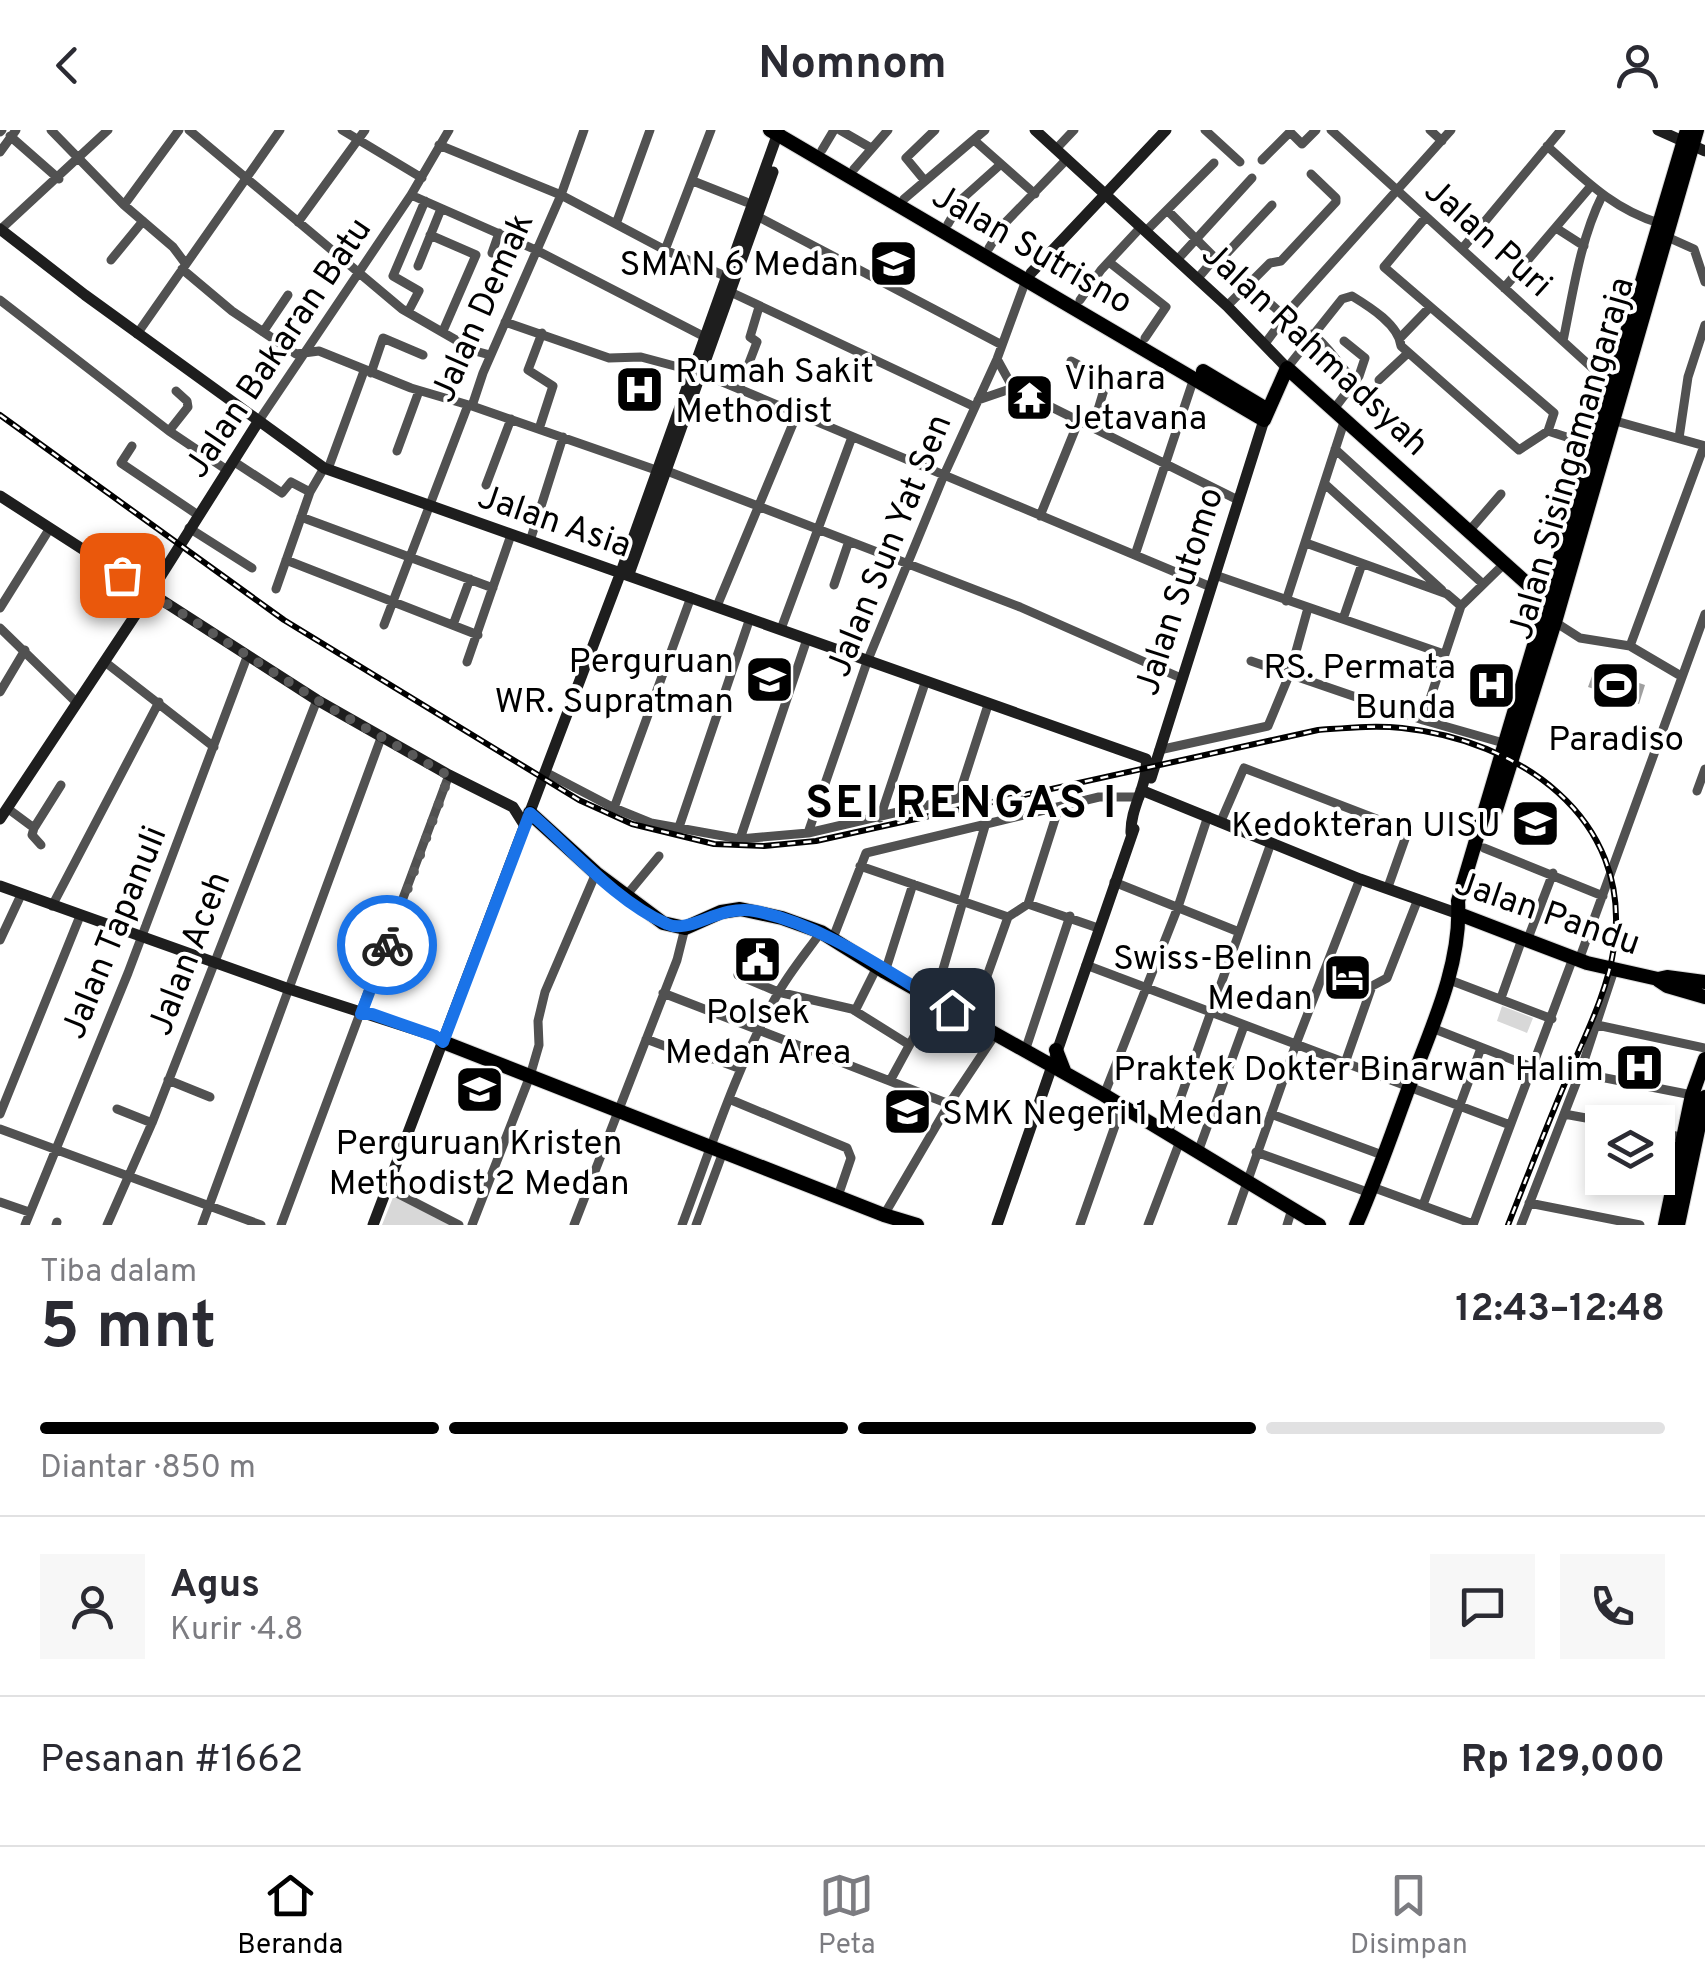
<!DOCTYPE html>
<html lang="id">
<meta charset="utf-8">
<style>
:root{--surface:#fff;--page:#f7f7f7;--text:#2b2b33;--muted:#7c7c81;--line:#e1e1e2;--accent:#000}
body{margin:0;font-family:Overpass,sans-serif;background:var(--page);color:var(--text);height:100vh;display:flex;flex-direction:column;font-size:38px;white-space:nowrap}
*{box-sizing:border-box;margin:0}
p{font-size:32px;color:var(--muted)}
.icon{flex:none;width:55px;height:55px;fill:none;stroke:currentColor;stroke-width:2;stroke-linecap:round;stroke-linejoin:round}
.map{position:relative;height:1095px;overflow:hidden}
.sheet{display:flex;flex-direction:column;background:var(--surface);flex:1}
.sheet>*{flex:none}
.fabs{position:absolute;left:1585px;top:975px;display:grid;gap:20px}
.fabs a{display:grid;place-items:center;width:90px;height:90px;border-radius:0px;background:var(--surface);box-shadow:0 5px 15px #0003;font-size:50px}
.pin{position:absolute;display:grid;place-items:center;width:85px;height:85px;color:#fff;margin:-42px;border-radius:20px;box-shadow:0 5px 15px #0006}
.courier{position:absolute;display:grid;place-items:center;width:100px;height:100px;margin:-50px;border:8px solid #1a73e8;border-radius:50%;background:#fff;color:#222;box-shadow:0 2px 12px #0007}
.headline em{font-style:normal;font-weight:700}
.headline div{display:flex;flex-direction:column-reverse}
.headline{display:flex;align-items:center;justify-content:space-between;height:170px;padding:0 40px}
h1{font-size:65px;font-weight:700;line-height:75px}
.bar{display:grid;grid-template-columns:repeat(4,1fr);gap:15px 10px;align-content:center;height:120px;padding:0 40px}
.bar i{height:12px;border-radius:8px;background:var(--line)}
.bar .active{background:var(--accent)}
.bar p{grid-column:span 4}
.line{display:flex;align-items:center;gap:25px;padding:0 40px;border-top:2px solid var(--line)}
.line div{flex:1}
.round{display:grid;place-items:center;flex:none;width:105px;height:105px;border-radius:0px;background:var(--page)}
header{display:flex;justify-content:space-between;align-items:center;height:130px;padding:0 40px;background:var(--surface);font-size:45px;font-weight:700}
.menu{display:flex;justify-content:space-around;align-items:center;height:140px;border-top:2px solid var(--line);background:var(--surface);font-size:28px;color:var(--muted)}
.menu a{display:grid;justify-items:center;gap:5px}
.menu .active{color:var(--accent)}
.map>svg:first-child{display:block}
.green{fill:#d8d8d8}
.water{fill:#9f9f9f}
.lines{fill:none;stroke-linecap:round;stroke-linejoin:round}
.primary-casing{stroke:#dbdbdb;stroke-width:16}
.street{stroke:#515151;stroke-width:9}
.secondary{stroke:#1e1e1e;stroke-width:11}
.primary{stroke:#000;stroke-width:14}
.rail-casing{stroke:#000;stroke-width:6}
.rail{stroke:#fff;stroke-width:2.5;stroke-dasharray:8;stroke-linecap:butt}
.done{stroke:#595959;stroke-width:10;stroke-dasharray:0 18}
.route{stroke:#1a73e8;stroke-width:12}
.labels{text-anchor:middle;stroke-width:8;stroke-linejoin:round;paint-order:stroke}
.street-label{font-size:35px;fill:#000;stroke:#fff}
.poi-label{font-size:35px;fill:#000;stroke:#fff;text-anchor:end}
.district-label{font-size:45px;font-weight:bold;letter-spacing:2.5px;fill:#000;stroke:#fff}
</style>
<header><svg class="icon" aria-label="back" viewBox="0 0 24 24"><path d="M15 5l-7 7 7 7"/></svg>Nomnom<svg class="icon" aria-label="person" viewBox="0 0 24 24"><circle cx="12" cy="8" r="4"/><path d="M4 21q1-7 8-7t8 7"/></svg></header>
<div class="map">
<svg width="1705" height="1095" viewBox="0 0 1705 1095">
<rect width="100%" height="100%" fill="#fff"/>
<!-- green -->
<path class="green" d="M1502,876l31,12 -6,15 -30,-12z
M394,1065l58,30h-70z"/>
<!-- water -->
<path class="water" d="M1595,538l50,17 -6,19 -51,-17z"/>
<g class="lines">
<defs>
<path id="primary" d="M770,0l494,290 23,-52 246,221 26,16
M1203,241l65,39
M1496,680l59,-188 142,-492
M530,683l66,60 67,50 22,5 36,-16 19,-3 42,9 39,14 64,40 219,123 215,130
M1459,784l128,49 71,16 9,-2 38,5
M1658,850l9,6 38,11
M443,912l441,173 33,10
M1056,920l9,23
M1356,1095c20,-45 36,-92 53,-138 22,-58 53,-123 49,-186l229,-771
M1665,1095l27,-130 13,-36
M1678,1095l27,-128"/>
</defs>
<!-- primary casing -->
<use href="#primary" class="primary-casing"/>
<!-- street -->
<path class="street" d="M51,0l73,75 49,42 12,16
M189,0l213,179 73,42 15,4
M342,0l80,48
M840,0l31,18
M1205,0l35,32
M1331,0l280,255
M1430,0l12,11
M0,2l2,-2
M10,6l49,43
M974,10l61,54
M439,15l122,50 104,55 67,29
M1547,16c35,31 65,63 112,77
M1056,19l18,-19
M822,20l12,-20
M0,22l16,-22
M1262,30l28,-28 12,12 14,-14
M854,39l34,-39
M693,51l53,21
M925,51l-19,-23 29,-28
M411,65l125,55 169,87
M904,69l81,-69
M124,75l55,-75
M1167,80l48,48 -17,20
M753,84l249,131
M298,92l67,-92
M616,94l34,-94
M948,94l15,-26 38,-34
M1556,98l28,18
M0,100l108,-100
M1146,101l68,-68
M430,105l46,20 -33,76
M1665,106l29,13 11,33
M989,118l15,-24 63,-65
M1462,119l99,-119
M665,120l46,-120
M492,123l7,-20
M1216,129l11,-6 45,-48
M111,130l32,-39
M1177,130l75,-82
M1109,132l57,45 -21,31
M1226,133l59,54
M418,136l23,-57
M182,139l50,42 64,43 23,-3 92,37 61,18 184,64
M1504,158l87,-102
M724,159l251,118
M0,170l169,131 58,39
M1080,170l21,-30 40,-43
M1227,176l43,-43 11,-2 55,-59v-4l-25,-24
M408,182l11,-21 -26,-15 32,-75
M1287,189l22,19
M505,192l104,36 32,-1 60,16 510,214
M263,202l25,-37
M137,204l143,-204
M1312,204c16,11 25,29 39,43
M1400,208l30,-31
M1563,211c10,-48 17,-101 39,-145
M1264,215l29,-39 158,-176
M997,229l16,29 225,112
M1071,231l36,19 -14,46
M1287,238l55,-69 10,-3c18,11 47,29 49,50l118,104 29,-19 6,-18 -170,-146 42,-50
M371,243l12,-35 40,17
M1379,250l29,-27
M739,259l18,-47 -7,-5 9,-30
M978,270l35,-12
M472,276l11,-33 78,-178 23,-65
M1334,279l25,-33 6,-18 -21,-17
M1612,290l93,26
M258,292l153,-227 38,-65
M539,299l14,-43 -25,-16 14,-37
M169,301l19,-24 -1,-6 -11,-10
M1548,301l46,15
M1679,308l9,-61 17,-52
M132,316l-11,17 77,52
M1335,319l148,135
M397,321l22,-60
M233,331l49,32 9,-11 19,10
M328,339l36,-98
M667,341l353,136 161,71
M1325,354l117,106
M486,355l25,-66
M1040,386l39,-96
M301,387l192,71
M189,398l63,40
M1469,401l32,-37
M530,411l33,-104
M1306,413l141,51 14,12
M1135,425l59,-177
M286,430l192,75
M1215,445l229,79
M834,455l15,-44
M276,459l34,-97 14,-24
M1286,471l59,-182
M717,476l80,-192
M0,478l50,-80
M1343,489l19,-55
M1555,492l25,16 50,8 51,30
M384,495l84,-220
M453,495l17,-46
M0,498l77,75
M781,499l71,-192
M1630,516l74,-200
M1251,531l172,59 84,24
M105,532l109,85
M467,532l44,-127
M0,562l25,-42
M1423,590l38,-114 43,-42
M1159,620l109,-24 22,-53 18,-65
M545,642l69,36 37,15 89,16 68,-6 150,-35 30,-93
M1697,661l8,-22
M7,678l27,20 27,-43
M614,678l77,-211
M880,688l45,-135
M1221,691l23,-53 156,60 5,11 -17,48
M34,698l-2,7 9,10
M678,700l72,-212
M808,703l59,-171 77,-187 53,-116 29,-79
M740,709l67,-200
M1484,718l119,48
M860,736l148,51
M1114,752l125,50
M625,767l34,-41
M1028,774l30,-94
M52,776l107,-204
M1008,787l20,-13 70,24
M833,808l33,-85 233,-56h41
M0,810l21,-45
M1527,811l26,-68
M1579,830l126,-346
M1086,835l424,160
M885,842l28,-88
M738,845l40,17 74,17 56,35
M1447,849l105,40
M663,863l286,111
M1501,868l21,-59
M855,881l22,-44
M971,891l37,-104
M1597,895l108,23
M1432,898l102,40
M646,909l51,19 17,1 27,10
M1025,921l45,-135
M1345,933l27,-77 15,-8 31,-79
M1580,943l112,22
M891,949l43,-79 51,-174
M168,950l42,17
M1104,965l74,-188 30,-91
M729,969l118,49 4,10 -13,38
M117,979l35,14
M0,984l80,-198
M1271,984l114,42
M1564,984l44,8
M0,999l261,96
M1658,1002l26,6
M1168,1003l103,-290
M1198,1022l46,-126
M1256,1022l114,41
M1372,1057l101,37
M387,1058l72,37
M0,1072l29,10
M1529,1073l111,22
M1423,1075l58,-157
M884,1085l65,-111 46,-69
M25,1095l103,-252 119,-316
M56,1095l1,-3
M107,1095l45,-102 165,-423
M202,1095l179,-487
M281,1095l168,-450
M472,1095l58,-149 9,-31 -1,-24 7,-29 51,-119
M574,1095l103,-265 8,-32
M682,1095c29,-77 54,-157 95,-230 12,-22 29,-42 44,-63
M696,1095l27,-73
M1080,1095l42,-119
M1148,1095l32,-84
M1232,1095l64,-181 64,-165
M1287,1095l5,-16
M1473,1095l100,-267
M1521,1095l59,-152 34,-103"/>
<!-- secondary -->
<path class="secondary" d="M1035,0l192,176 60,62
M1658,0l47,21
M0,99l85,66 239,173 822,291c3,25 -16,48 -15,74
M1031,143l135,-143
M0,366l317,204 132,75 64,32 12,19
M629,444l144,-402
M1151,648l113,-358
M1141,660l219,89 99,35
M0,689l150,-226 108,-171
M0,756l289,103 146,47 8,6
M373,1095l248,-653 158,-442
M997,1095l137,-396"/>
<!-- primary -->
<use href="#primary" class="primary"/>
<defs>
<path id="rail" d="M0,285l284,205 295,180 53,24 82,20 50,2 52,-5 502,-111c28,-2 56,-5 84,-2 115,12 231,88 212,219 -7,48 -31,92 -49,136 -20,47 -38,94 -57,142"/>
</defs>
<!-- rail casing -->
<use href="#rail" class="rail-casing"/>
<!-- rail -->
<use href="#rail" class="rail"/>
</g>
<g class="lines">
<!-- done -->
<path class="done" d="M122,445l195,125 132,76 -62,169"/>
<!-- route -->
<path class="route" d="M387,815l-26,69h11l63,22 8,6 87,-229c43,37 84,87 137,111 22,11 52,-20 88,-13 71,14 135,63 197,99"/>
</g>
<!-- icons -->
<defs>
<symbol id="school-square" viewBox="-11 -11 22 22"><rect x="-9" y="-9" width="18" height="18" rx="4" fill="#000" stroke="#fff"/><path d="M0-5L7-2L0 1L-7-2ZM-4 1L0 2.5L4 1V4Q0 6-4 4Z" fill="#fff"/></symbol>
<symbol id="hospital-square" viewBox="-11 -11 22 22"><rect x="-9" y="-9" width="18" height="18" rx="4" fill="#000" stroke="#fff"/><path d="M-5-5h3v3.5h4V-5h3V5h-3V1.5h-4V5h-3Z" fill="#fff"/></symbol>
<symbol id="temple-square" viewBox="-11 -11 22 22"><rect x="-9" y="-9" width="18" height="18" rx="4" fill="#000" stroke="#fff"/><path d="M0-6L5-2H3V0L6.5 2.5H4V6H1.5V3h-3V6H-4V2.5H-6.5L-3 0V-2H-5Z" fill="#fff"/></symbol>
<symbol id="stadium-square" viewBox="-11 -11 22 22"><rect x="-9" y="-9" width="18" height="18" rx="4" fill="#000" stroke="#fff"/><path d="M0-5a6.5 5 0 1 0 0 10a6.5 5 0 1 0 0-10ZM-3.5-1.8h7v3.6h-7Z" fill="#fff"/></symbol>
<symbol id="university-square" viewBox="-11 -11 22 22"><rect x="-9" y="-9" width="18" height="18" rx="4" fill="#000" stroke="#fff"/><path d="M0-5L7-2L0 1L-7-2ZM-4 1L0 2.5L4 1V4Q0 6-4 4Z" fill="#fff"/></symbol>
<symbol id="civic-square" viewBox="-11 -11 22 22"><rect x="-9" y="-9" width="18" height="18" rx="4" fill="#000" stroke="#fff"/><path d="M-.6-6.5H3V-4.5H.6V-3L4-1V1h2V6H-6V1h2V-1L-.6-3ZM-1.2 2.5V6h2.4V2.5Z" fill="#fff"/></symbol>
<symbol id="hotel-square" viewBox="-11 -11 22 22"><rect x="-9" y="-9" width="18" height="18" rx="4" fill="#000" stroke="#fff"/><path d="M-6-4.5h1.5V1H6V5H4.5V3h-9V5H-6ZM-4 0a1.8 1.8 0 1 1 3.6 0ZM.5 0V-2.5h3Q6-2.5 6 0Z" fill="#fff"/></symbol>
</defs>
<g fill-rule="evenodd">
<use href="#school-square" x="866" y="106" width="55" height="55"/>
<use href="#hospital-square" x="612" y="232" width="55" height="55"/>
<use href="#temple-square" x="1002" y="240" width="55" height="55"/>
<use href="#school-square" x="742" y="522" width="55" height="55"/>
<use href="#hospital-square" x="1464" y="528" width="55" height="55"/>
<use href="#stadium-square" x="1588" y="528" width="55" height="55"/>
<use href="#university-square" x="1508" y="666" width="55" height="55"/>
<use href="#civic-square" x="730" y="802" width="55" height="55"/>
<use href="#hotel-square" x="1320" y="820" width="55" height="55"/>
<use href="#hospital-square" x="1612" y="910" width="55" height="55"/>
<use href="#school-square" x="452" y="932" width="55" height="55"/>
<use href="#school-square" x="880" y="954" width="55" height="55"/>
</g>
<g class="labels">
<!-- street labels -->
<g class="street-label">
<text transform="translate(1489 107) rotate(42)" y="12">Jalan Puri</text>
<text transform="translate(1033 118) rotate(30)" y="12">Jalan Sutrisno</text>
<text transform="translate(481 177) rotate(-66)" y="12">Jalan Demak</text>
<text transform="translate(277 217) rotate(-56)" y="12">Jalan Bakaran Batu</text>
<text transform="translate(1316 218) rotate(43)" y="12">Jalan Rahmadsyah</text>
<text transform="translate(1570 328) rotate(-74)" y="12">Jalan Sisingamangaraja</text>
<text transform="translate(555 390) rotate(19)" y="12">Jalan Asia</text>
<text transform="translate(888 415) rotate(-68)" y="12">Jalan Sun Yat Sen</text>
<text transform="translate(1178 461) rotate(-72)" y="12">Jalan Sutomo</text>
<text transform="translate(1548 782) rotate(19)" y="12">Jalan Pandu</text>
<text transform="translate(113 802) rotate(-68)" y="12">Jalan Tapanuli</text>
<text transform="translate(188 823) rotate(-69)" y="12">Jalan Aceh</text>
</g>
<!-- poi labels -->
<g class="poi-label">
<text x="859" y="145">SMAN 6 Medan</text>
<text x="675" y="252" text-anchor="start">Rumah Sakit<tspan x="675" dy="40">Methodist</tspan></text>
<text x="1064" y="259" text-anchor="start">Vihara<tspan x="1064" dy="40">Jetavana</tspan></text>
<text x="734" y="542">Perguruan<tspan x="734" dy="40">WR. Supratman</tspan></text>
<text x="1456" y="548">RS. Permata<tspan x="1456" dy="40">Bunda</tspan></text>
<text x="1616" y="620" text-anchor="middle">Paradiso</text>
<text x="1501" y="706">Kedokteran UISU</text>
<text x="1313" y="839">Swiss-Belinn<tspan x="1313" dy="40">Medan</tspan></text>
<text x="758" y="893" text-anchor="middle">Polsek<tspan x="758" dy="40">Medan Area</tspan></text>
<text x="1604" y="950">Praktek Dokter Binarwan Halim</text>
<text x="942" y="994" text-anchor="start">SMK Negeri 1 Medan</text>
<text x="479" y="1024" text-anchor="middle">Perguruan Kristen<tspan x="479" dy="40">Methodist 2 Medan</tspan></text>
</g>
<!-- district labels -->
<g class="district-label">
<text x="962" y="687">SEI RENGAS I</text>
</g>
</g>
</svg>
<div class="fabs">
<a><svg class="icon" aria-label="layers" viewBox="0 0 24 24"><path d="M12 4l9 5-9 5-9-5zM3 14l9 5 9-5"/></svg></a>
</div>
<div class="pin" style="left:122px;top:445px;background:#ea580c"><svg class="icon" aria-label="bag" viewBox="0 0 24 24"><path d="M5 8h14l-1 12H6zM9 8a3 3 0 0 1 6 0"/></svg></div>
<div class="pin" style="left:952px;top:880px;background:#1f2937"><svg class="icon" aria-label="home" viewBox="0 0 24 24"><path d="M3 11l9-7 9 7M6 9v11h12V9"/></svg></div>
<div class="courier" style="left:387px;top:815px"><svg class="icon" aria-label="bike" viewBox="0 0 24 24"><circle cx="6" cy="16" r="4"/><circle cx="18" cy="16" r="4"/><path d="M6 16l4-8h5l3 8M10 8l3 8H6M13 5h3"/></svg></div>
</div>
<section class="sheet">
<div class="headline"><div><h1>5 mnt</h1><p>Tiba dalam</p></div><em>12:43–12:48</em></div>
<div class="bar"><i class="active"></i><i class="active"></i><i class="active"></i><i></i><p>Diantar · 850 m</p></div>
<div class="line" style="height:180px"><a class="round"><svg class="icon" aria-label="person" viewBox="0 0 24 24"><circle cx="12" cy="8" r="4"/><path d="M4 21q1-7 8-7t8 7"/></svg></a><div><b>Agus</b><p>Kurir · 4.8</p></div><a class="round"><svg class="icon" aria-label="chat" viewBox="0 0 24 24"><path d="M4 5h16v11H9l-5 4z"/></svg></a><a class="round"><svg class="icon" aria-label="phone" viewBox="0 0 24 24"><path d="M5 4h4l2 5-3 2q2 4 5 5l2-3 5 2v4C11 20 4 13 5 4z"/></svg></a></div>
<div class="line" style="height:130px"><div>Pesanan #1662</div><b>Rp 129,000</b></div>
</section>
<nav class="menu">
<a class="active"><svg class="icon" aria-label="home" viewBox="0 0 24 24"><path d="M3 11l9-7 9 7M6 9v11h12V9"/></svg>Beranda</a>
<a><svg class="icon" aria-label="map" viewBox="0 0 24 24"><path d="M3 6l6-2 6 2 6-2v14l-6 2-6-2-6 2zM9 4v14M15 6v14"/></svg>Peta</a>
<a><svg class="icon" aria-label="saved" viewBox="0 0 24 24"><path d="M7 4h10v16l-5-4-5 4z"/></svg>Disimpan</a>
</nav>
